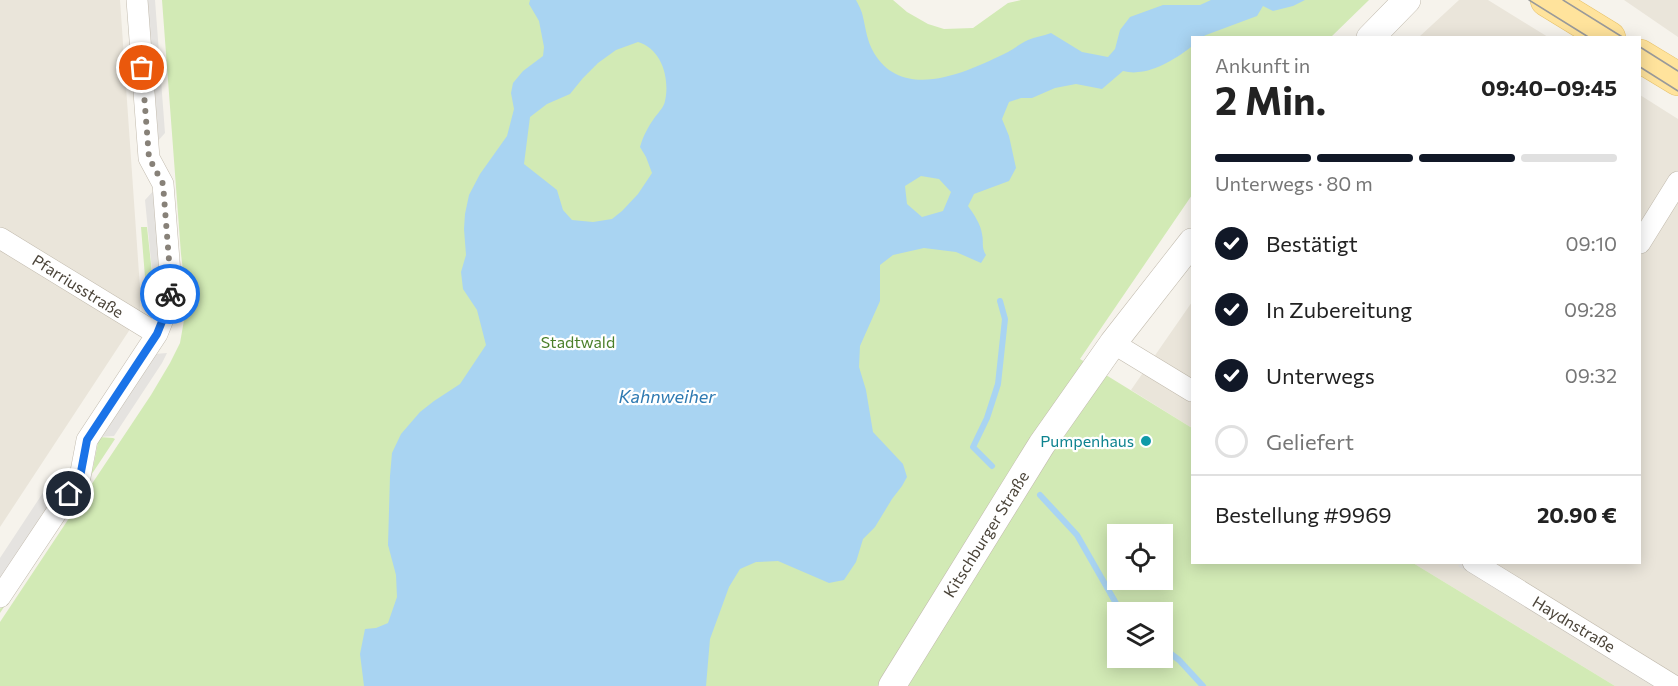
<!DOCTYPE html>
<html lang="de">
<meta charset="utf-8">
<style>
:root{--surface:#fff;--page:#f2f2f2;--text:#222;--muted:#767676;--line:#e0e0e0;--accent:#111827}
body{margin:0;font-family:Commissioner,sans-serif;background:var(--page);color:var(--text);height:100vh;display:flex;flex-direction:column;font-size:22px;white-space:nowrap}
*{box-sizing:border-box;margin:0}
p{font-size:20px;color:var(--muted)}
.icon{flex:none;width:33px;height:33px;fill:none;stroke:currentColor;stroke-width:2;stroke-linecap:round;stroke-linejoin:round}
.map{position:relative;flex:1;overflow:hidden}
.side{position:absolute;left:1191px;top:36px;width:450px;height:528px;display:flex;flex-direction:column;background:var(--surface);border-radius:0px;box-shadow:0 3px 15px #0003}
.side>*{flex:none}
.buttons{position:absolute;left:1107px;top:524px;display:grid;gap:12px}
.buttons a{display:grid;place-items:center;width:66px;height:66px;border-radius:0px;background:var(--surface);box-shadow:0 3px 15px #0003;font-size:30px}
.pin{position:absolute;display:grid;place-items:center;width:51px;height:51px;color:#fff;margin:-26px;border:3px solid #fff;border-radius:50%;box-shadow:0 2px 6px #0007}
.courier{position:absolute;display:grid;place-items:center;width:60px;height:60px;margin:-30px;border:4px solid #1a73e8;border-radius:50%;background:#fff;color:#222;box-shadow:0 2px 8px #0007}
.head em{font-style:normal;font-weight:700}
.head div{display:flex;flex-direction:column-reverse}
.head{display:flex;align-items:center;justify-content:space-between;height:102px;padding:0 24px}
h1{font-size:39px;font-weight:700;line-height:45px}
.bar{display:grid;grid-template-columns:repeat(4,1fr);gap:9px 6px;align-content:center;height:72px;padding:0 24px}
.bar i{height:8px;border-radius:4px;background:var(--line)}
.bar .selected{background:var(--accent)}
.bar p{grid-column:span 4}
.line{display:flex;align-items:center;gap:15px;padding:0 24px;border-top:2px solid var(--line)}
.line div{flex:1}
ol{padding:0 24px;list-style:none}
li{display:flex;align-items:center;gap:18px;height:66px}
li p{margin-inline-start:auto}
li .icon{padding:6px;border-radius:50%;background:var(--accent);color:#fff;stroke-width:4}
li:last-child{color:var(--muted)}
li i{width:33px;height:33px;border:3px solid var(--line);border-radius:50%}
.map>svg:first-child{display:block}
.residential{fill:#eae5da}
.green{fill:#d2eab5;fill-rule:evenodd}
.parking{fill:#e5e3e0}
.water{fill:#a9d4f2;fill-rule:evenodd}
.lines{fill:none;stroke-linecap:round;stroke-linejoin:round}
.stream{stroke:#a9d4f2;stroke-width:6}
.minor-casing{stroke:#c2bbae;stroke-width:22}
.tertiary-casing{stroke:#c2bbae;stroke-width:28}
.primary-casing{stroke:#e6c16a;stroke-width:34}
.minor{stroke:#fff;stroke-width:21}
.tertiary{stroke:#fff;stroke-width:27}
.primary{stroke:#ffe39c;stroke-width:33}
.tram{stroke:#9a9a9a;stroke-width:1.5}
.done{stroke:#878178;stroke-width:6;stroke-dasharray:0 10.8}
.route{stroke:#1a73e8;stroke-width:8}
.culture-dot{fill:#0f9aa8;stroke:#fff;stroke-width:2}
.labels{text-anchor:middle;stroke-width:4.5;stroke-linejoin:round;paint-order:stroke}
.street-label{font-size:16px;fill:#4b4439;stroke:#fff}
.park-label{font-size:16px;fill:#4a7f2a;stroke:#fff}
.culture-label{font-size:16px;fill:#0d838f;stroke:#fff;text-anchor:end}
.water-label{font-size:18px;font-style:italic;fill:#2e7ab2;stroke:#fff}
</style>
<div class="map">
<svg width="1678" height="686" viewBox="0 0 1678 686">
<rect width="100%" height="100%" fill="#f6f3ec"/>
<!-- residential -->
<path class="residential" d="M0,0h120l20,288v26l-140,213z
M1459,0h29l60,37h-129z
M1624,0h54v37z
M1640,95l38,24v567h-63l-202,-123 227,-1z
M1192,302v126l-61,-38z"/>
<!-- green -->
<path class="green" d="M162,0h731l14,12 21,12 16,5 29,-1 35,-25 13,-3h348l-38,37 -139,1v157l-112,164 112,69v134l221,1 202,123h-1615v-64l151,-227 19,-32 10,-20 7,-40 -6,-49zM1118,534h44v45h-44zM1118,612h44v45h-44z
M141,227h6l6,55 10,-7c-2,12 -5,18 -13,27h-3z
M99,437l14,1 2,1 -115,174v-4l93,-141z"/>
<!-- parking -->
<path class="parking" d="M145,0h10l10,133 -9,10z
M156,188l6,86 -9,7 -8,-81z
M167,353l-5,10 -48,73 -15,1 55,-83z
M52,479h14l-66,101v-22z
M1461,563h1l200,123h-10l-194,-120z"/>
<!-- water -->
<path class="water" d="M530,0h326c3,6 6,11 7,17 3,13 4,24 11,36 30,50 95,18 134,-1 7,-4 13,-9 20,-12 7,-3 15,-4 23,-7l31,19 26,5 7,-8 5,-19 10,-13 33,-12h37l11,-5h94l-12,6 -20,5 -10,-5 -6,10 -51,19 -4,2 -10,1v8c-11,10 -38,26 -54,26 -5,1 -10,0 -15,-1l-21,18 -26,-5 -21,4 -23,10h-11l-12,4 -7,17 7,17 7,32 -7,13 -35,13 -6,12c6,8 13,19 14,28 2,9 -1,13 4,21l-5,8 -25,-11 -32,-4 -31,7 -13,10v36l-20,45 -1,21 7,23 7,42 30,32 4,13 -5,9 -10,13 -17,28 -12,12 -7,23 -12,18 -15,3 -51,-22 -22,1 -16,7 -11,18 -19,52 -4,47h-342l-4,-32 5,-25 11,-1 12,-5 9,-26 -1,-22 -8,-30 2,-69 2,-23 9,-19 19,-22 14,-11 26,-17 26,-39 -9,-35 -14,-21 -2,-17 5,-17 -2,-26 1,-15 4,-19 11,-21 27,-38 7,-27 -3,-16 2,-10 10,-12 20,-15 1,-9 -5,-26 -10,-17zM638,42c24,7 32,37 27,59 -1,6 -7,12 -10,16 -7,10 -12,19 -15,30l6,10 6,16 -14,21 -16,17 -10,8 -19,3 -21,-2 -9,-10 -6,-20 -33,-26 6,-47 17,-13 23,-10 13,-16 15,-15 18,-13zM921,176l18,3 12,13 -8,19 -21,6 -15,-13 -2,-18z"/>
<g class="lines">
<!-- stream -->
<path class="stream" d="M992,466l-19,-19 14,-29 11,-34 7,-65 -5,-18
M1040,495l37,40 44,77
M1162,647l17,13 24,26"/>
<defs>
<path id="minor" d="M0,238l157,96
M1640,243l38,-61
M1113,343l79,48
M1473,562l201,124
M0,597l80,-120 7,-37 70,-106 8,-20 6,-28 -8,-102 -14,-26 -12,-158"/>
<path id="tertiary" d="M1370,38l37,-38
M892,686l150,-242 71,-101 79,-101"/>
<path id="primary" d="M1547,0l62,38
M1640,56l38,23"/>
</defs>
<!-- minor casing -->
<use href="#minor" class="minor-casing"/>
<!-- tertiary casing -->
<use href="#tertiary" class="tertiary-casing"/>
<!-- primary casing -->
<use href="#primary" class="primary-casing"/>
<!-- minor -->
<use href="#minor" class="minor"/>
<!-- tertiary -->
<use href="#tertiary" class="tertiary"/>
<!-- primary -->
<use href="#primary" class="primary"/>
<!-- tram -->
<path class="tram" d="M1529,0l61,38
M1563,0l61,38
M1640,47l38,24
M1640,67l38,24"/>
</g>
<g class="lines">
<!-- done -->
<path class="done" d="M142,68l7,90 14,26 8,102 -1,8"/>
<!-- route -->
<path class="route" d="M69,494l11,-17 7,-37 70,-106 8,-20 5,-20"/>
</g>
<!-- markers -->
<circle class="culture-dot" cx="1146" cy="441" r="6"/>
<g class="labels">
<!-- street labels -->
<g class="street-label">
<text transform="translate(78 286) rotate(32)" y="6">Pfarriusstraße</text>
<text transform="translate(986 534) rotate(-58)" y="6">Kitschburger Straße</text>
<text transform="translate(1574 624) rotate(31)" y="6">Haydnstraße</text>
</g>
<!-- park labels -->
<g class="park-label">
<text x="578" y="348">Stadtwald</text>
</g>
<!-- culture labels -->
<g class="culture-label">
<text x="1134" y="447">Pumpenhaus</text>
</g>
<!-- water labels -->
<g class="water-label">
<text x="667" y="403">Kahnweiher</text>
</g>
</g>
</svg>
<div class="buttons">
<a><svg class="icon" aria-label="locate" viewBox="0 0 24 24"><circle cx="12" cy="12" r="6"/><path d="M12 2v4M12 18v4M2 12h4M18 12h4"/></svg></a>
<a><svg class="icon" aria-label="layers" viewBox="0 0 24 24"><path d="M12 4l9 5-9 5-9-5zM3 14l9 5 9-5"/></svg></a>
</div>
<div class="pin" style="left:142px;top:68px;background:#ea580c"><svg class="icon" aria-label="bag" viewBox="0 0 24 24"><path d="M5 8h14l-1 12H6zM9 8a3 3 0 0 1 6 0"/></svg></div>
<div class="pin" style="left:69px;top:494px;background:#1f2937"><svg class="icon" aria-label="home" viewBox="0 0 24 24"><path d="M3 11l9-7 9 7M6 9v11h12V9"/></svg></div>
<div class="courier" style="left:170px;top:294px"><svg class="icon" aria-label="bike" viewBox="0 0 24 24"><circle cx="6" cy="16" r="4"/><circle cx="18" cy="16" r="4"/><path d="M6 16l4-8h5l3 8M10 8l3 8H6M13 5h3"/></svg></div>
<section class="side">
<div class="head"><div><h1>2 Min.</h1><p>Ankunft in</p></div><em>09:40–09:45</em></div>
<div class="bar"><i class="selected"></i><i class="selected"></i><i class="selected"></i><i></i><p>Unterwegs · 80 m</p></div>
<ol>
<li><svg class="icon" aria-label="check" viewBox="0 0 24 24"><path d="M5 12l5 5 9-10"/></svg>Bestätigt<p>09:10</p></li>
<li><svg class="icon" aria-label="check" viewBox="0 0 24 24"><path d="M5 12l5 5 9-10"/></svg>In Zubereitung<p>09:28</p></li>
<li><svg class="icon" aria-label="check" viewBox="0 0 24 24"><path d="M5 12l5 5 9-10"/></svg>Unterwegs<p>09:32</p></li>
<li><i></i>Geliefert</li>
</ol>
<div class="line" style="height:78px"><div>Bestellung #9969</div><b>20.90 €</b></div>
</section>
</div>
